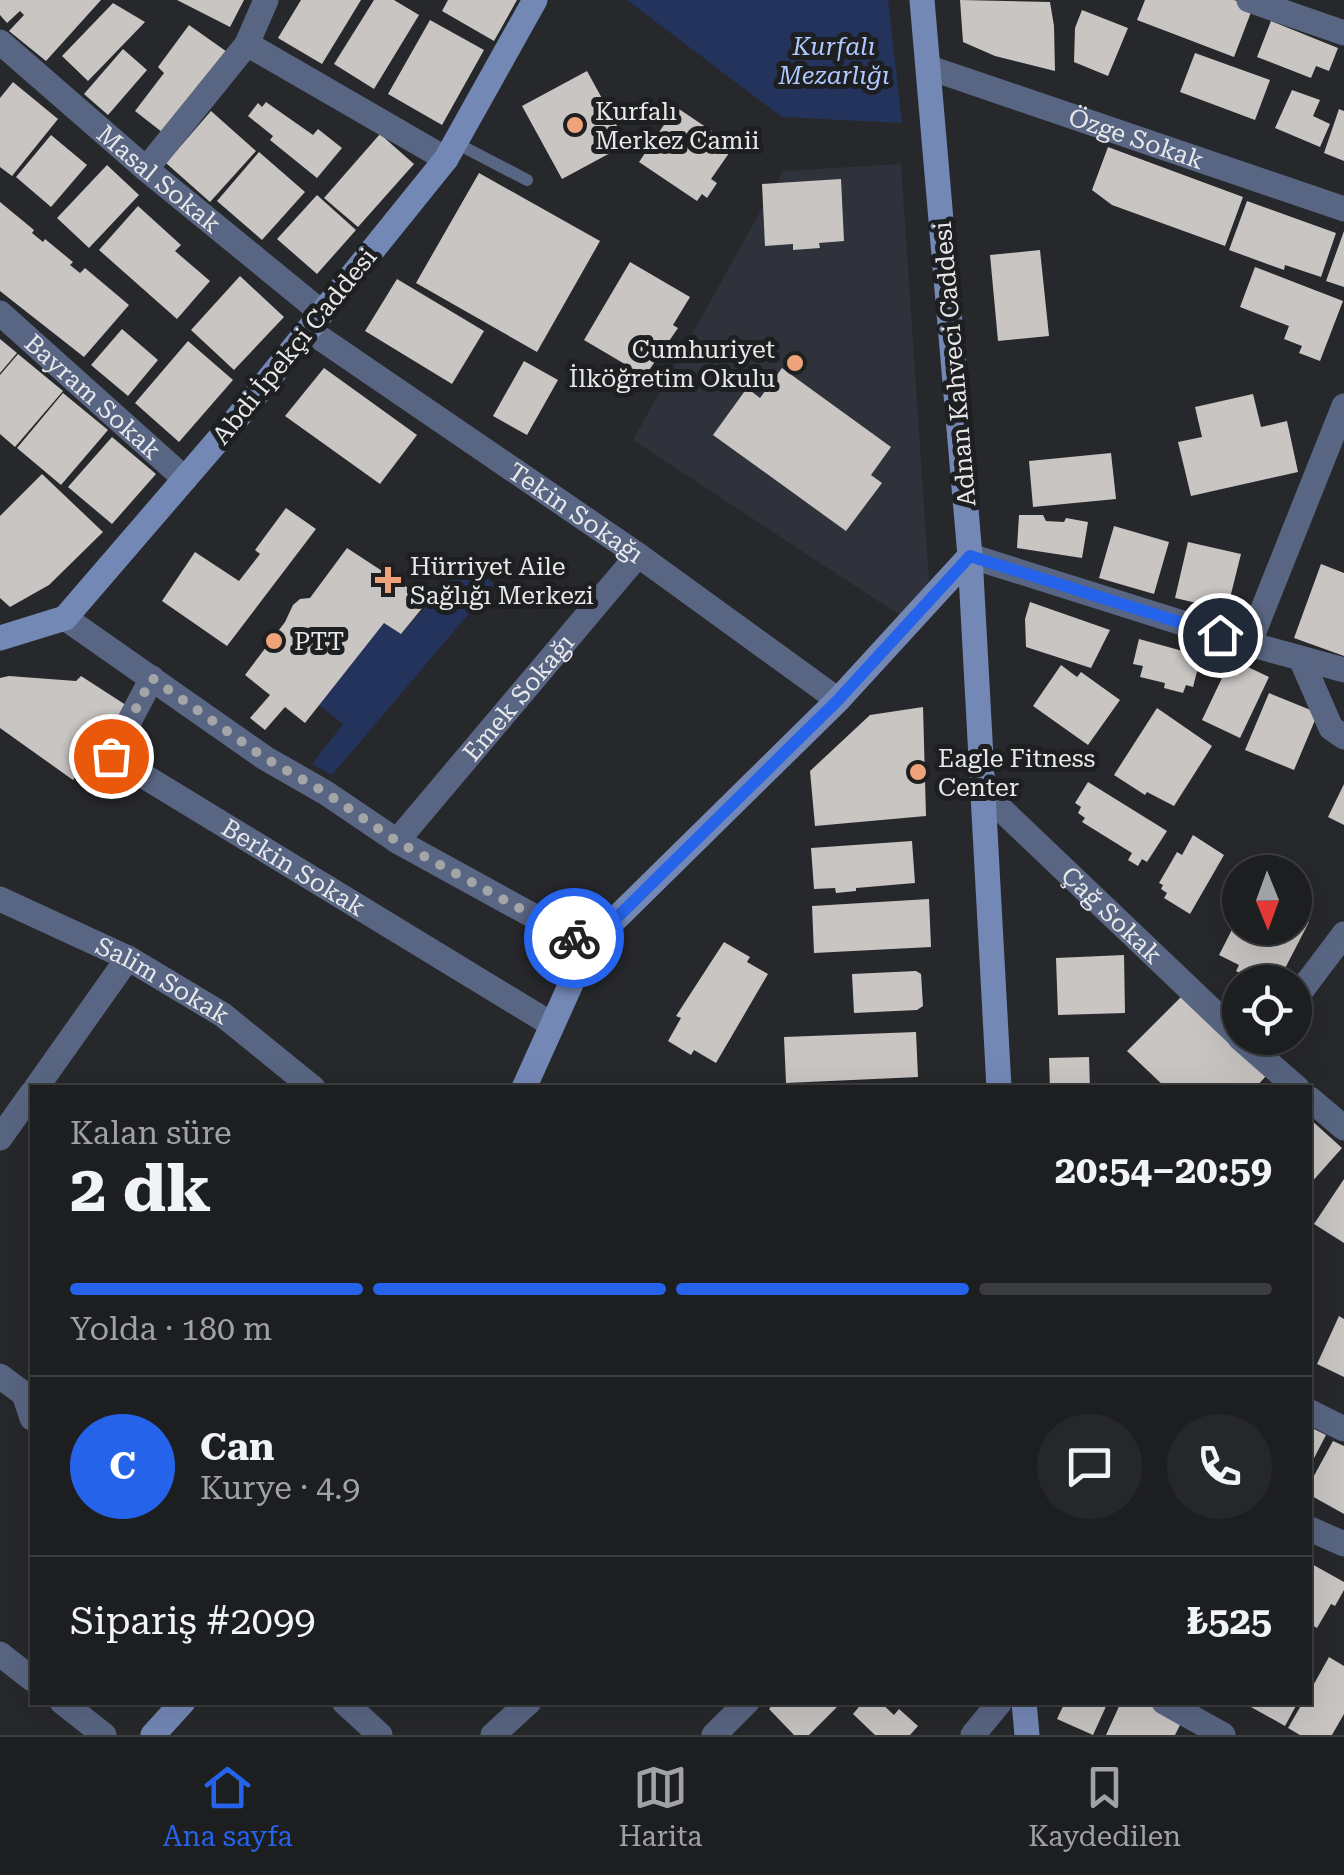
<!DOCTYPE html>
<html lang="tr">
<meta charset="utf-8">
<style>
:root{--surface:#1d1e20;--page:#252729;--text:#f1f3f6;--muted:#a0a2a5;--line:#3b3c3e;--accent:#2563eb}
body{margin:0;font-family:"Roboto Serif",serif;background:var(--page);color:var(--text);height:100vh;display:flex;flex-direction:column;font-size:38px;white-space:nowrap}
*{box-sizing:border-box;margin:0}
p{font-size:32px;color:var(--muted)}
.icon{flex:none;width:55px;height:55px;fill:none;stroke:currentColor;stroke-width:2;stroke-linecap:round;stroke-linejoin:round}
.map{position:relative;flex:1;overflow:hidden}
.details{position:absolute;left:30px;top:1085px;width:1282px;height:620px;display:flex;flex-direction:column;background:var(--surface);border-radius:0px;box-shadow:0 10px 40px #0002,0 0 0 2px var(--line)}
.details>*{flex:none}
.needle{width:65px;rotate:179deg}
.controls{position:absolute;left:1222px;top:855px;display:grid;gap:20px}
.controls a{display:grid;place-items:center;width:90px;height:90px;border-radius:50%;background:var(--surface);box-shadow:0 10px 40px #0002,0 0 0 2px var(--line);font-size:50px}
.pin{position:absolute;display:grid;place-items:center;width:85px;height:85px;color:#fff;margin:-42px;border:5px solid #fff;border-radius:50%;box-shadow:0 2px 10px #0007}
.courier{position:absolute;display:grid;place-items:center;width:100px;height:100px;margin:-50px;border:8px solid #2563eb;border-radius:50%;background:#fff;color:#222;box-shadow:0 2px 12px #0007}
.headline em{font-style:normal;font-weight:700}
.headline div{display:flex;flex-direction:column-reverse}
.headline{display:flex;align-items:center;justify-content:space-between;height:170px;padding:0 40px}
h1{font-size:65px;font-weight:700;line-height:75px}
.bar{display:grid;grid-template-columns:repeat(4,1fr);gap:15px 10px;align-content:center;height:120px;padding:0 40px}
.bar i{height:12px;border-radius:8px;background:var(--line)}
.bar .on{background:var(--accent)}
.bar p{grid-column:span 4}
.line{display:flex;align-items:center;gap:25px;padding:0 40px;border-top:2px solid var(--line)}
.line div{flex:1}
.round{display:grid;place-items:center;flex:none;width:105px;height:105px;border-radius:52px;background:var(--page)}
.tab-bar{display:flex;justify-content:space-around;align-items:center;height:140px;border-top:2px solid var(--line);background:var(--surface);font-size:28px;color:var(--muted)}
.tab-bar a{display:grid;justify-items:center;gap:5px}
.tab-bar .on{color:var(--accent)}
.map>svg:first-child{display:block}
.built{fill:#2f323a}
.green{fill:#23335c}
.building{fill:#c8c5c3}
.lines{fill:none;stroke-linecap:round;stroke-linejoin:round}
.lane{stroke:#596683;stroke-width:12}
.street{stroke:#596683;stroke-width:25}
.secondary{stroke:#7488b6;stroke-width:25}
.done{stroke:#a4a5a6;stroke-width:10;stroke-dasharray:0 18}
.route{stroke:#2563eb;stroke-width:12}
.poi-dot{fill:#f0a27a;stroke:#1e1f21;stroke-width:4}
.labels{text-anchor:middle;stroke-width:10;stroke-linejoin:round;paint-order:stroke}
.park-label{font-size:25px;font-style:italic;fill:#afc8ff;stroke:#1e1f21}
.poi-label{font-size:25px;fill:#e7e8e9;stroke:#1e1f21;text-anchor:start}
.street-label{font-size:25px;fill:#e7e8e9;stroke:#1e1f21}
</style>
<div class="map">
<svg width="1344" height="1735" viewBox="0 0 1344 1735">
<rect width="100%" height="100%" fill="#27282b"/>
<!-- built -->
<path class="built" d="M901,164l30,447 -27,7 -271,-178 150,-269z"/>
<!-- green -->
<path class="green" d="M627,0h261l14,123 -120,-6z
M462,560l32,24 -162,191 -20,-11 31,-40 -24,-19 65,-82 17,11 44,-49 4,-11z"/>
<!-- building -->
<path class="building" d="M0,0h101l-55,61 -37,-30 15,-16 -4,-4 -13,12 -7,-8z
M177,0h67l-14,27z
M301,0h60l-39,64 -44,-26z
M374,0h20l25,15 -45,74 -40,-25z
M448,0h69l-23,41 -52,-30z
M960,0l90,2 4,24 1,45 -60,-15 -32,-14z
M1145,0h89l19,7 -19,50 -97,-37z
M113,3l32,19 -57,59 -26,-25z
M1082,10l46,18 -20,48 -34,-14 1,-34z
M430,20l54,30 -42,75 -54,-31z
M1271,21l67,27 -9,23 -13,-5 -5,12 -54,-21z
M189,25l41,29 -63,82 -32,-25 29,-38 -6,-6z
M123,49l24,21 -39,45 -24,-21z
M1195,53l75,27 -15,40 -75,-28z
M587,71l40,73 -65,35 -40,-73z
M13,82l45,37 -46,57 -12,-9v-69z
M1292,90l28,10 -7,16 17,8 -10,23 -45,-19z
M266,102l47,33 5,-6 24,19 -25,30 -47,-38 3,-4 -25,-20 10,-13 4,4z
M676,107l58,39 -23,33 6,4 -10,15 -5,-4 -5,7 -58,-39z
M1339,109l5,2v50l-20,-8z
M211,111l45,40 -46,51 -44,-39z
M380,134l34,30 -56,63 -34,-29z
M51,135l36,30 -36,42 -35,-30z
M1108,147l135,50 -18,49 -113,-41 -20,-15z
M259,152l46,40 -43,48 -45,-39z
M107,165l32,30 -50,53 -32,-30z
M479,173l121,68 -63,111 -121,-69z
M841,179l3,62 -25,2 1,5 -27,2v-6l-28,2 -3,-62z
M317,195l39,35 -39,44 -40,-35z
M1247,201l89,32 -15,44 -36,-12 -1,5 -55,-20z
M0,202l34,28 -2,3 11,9 2,-3 28,23 -3,3 10,8 5,-5 44,37 -45,52 -84,-66z
M138,206l43,39 -6,6 35,30 -33,38 -78,-69z
M1344,231v56l-18,-6z
M1040,250l9,86 -51,5 -8,-86z
M630,262l60,35 -17,28 5,3 -33,48 -61,-36z
M1255,267l88,34 -23,60 -21,-8 3,-7 -18,-7 5,-13 -49,-19z
M240,276l44,41 -50,53 -43,-40z
M397,279l87,52 -32,53 -87,-53z
M122,329l36,31 -30,36 -37,-31z
M0,339l17,14 -17,20z
M188,341l45,39 -54,62 -44,-39z
M18,354l45,37 -48,56 -15,-13v-59z
M524,361l34,19 -31,55 -34,-19z
M324,368l93,67 -37,49 -95,-68z
M782,368l109,79 -20,28 11,8 -36,48 -133,-96 34,-47 13,10z
M63,393l45,37 -47,55 -44,-37z
M1253,394l8,33 26,-6 11,51 -107,24 -13,-54 24,-5 -7,-30z
M112,437l44,37 -44,50 -44,-37z
M1111,453l5,46 -83,8 -4,-46z
M42,474l61,58 -54,53 -39,22 -10,-9v-82z
M286,508l30,21 -89,117 -65,-45 33,-49 44,29 21,-27 -5,-4z
M1019,515h24l3,6 18,1 2,-4 22,4 -6,36 -65,-10z
M1114,526l55,16 -15,52 -55,-16z
M1188,542l53,12 -14,56 -52,-12z
M347,548l81,53 -27,33 -17,-11 -79,100 -20,-16 -20,23 -15,-12 20,-23 -25,-20 40,-53 8,-17 7,-6 10,-1z
M1321,564l23,9v83l-50,-18z
M1030,602l80,28 -19,38 -65,-21 -1,-28z
M1139,639l62,17 -8,31 -7,-2 -3,8 -19,-5 1,-5 -25,-6 3,-11 -10,-2z
M1231,659l38,18 -29,61 -38,-18z
M1061,665l16,12 4,-5 39,28 -32,45 -55,-39z
M9,676l67,5 5,-5 48,31 -56,73 -73,-52v-50z
M1269,693l49,20 -24,57 -49,-20z
M923,707l3,109 -111,10 -5,-55 60,-56z
M1157,708l55,38 -38,60 -27,-14 -2,3 -31,-20z
M1088,782l79,49 -20,31 -5,-3 -4,7 -10,-6 4,-7 -50,-31 3,-4 -7,-5 3,-6 -6,-4z
M1344,784v41l-16,-8z
M1193,835l31,20 -34,59 -26,-16 3,-5 -6,-4 2,-4 -4,-2 18,-31 5,3z
M912,841l3,42 -59,5v3l-20,2 -1,-5 -21,1 -3,-41z
M929,899l2,48 -117,6 -2,-47z
M1240,914v14h55v-13l14,7 -31,60h-20l-22,-11 3,-6 -20,-10z
M724,942l26,15 -3,5 21,12 -52,89 -22,-13 -3,5 -23,-14 13,-23 -5,-2z
M1124,955l1,58 -67,2 -2,-57z
M916,971l5,3 2,32 -6,4 -63,3 -2,-39z
M1187,991l80,84 -12,13h-89l-39,-37z
M916,1032l2,45 -132,6 -2,-46z
M1089,1057l1,31h-40l-1,-30z
M1310,1119l32,29 -32,36z
M1344,1179v64l-30,-19z
M1339,1316l5,3v58l-27,-13z
M1310,1427l16,8 -16,31z
M1333,1441l11,5v68l-34,-19v-12z
M1310,1563l34,19v8l-9,16 -4,-2 -14,24 -7,-4z
M1329,1657l15,9v48l-12,21h-32l-12,-7 15,-26h7v-11z
M775,1702h67l-33,33h-15l-25,-26z
M863,1702h17l14,13 5,-6 19,17 -8,9h-35l-22,-21z
M1065,1702h43l-15,33 -36,-16z
M1121,1702h31l32,15 -9,18h-69z
M1254,1702h44l-13,24 -34,-19z"/>
<g class="lines">
<!-- lane -->
<path class="lane" d="M456,143l71,37"/>
<!-- street -->
<g class="street">
<path d="M1249,0l95,33"/>
<path id="s1" d="M0,42l146,127 175,143"/>
<path d="M247,44l199,115"/>
<path id="s2" d="M930,68l414,141"/>
<path d="M146,169l101,-125 19,-44"/>
<path id="s3" d="M0,313l185,166"/>
<path id="s4" d="M310,331l328,224 200,145"/>
<path d="M970,556l279,88 95,26"/>
<path d="M65,618l200,140 61,35 71,48 191,105"/>
<path d="M1249,644l95,-238"/>
<path d="M1301,659l30,69 13,9"/>
<path id="s5" d="M152,678l-41,78 440,268"/>
<path id="s6" d="M983,792l257,245"/>
<path id="s7" d="M397,841l241,-286"/>
<path id="s8" d="M0,899l128,59 95,57 90,73"/>
<path d="M1295,999l49,-65"/>
<path d="M1240,1038l57,50"/>
<path d="M36,1088l92,-130"/>
<path d="M1310,1099l34,29"/>
<path d="M0,1138l32,-45"/>
<path d="M0,1376l24,18 8,24"/>
<path d="M1310,1412l34,17"/>
<path d="M1310,1529l34,15"/>
<path d="M0,1654l32,25"/>
<path d="M62,1702l42,33"/>
<path d="M344,1702l36,33"/>
<path d="M1164,1702l59,33"/>
<path d="M493,1735l36,-33"/>
<path d="M714,1735l33,-33"/>
<path d="M973,1735l27,-33"/>
</g>
<!-- secondary -->
<path class="secondary" d="M922,0l48,556 29,532
M0,638l65,-20 173,-201 208,-258 89,-159
M524,1088l64,-142 250,-246 132,-144
M1024,1702l3,33
M153,1735l30,-33"/>
</g>
<g class="lines">
<!-- done -->
<path class="done" d="M111,756l41,-78 113,80 61,35 72,49 176,96"/>
<!-- route -->
<path class="route" d="M574,938l14,8 250,-246 132,-144 250,79"/>
</g>
<!-- markers -->
<g class="poi-dot">
<circle cx="575" cy="125" r="10"/>
<circle cx="795" cy="363" r="10"/>
<path d="M383 565h10v10h10v10h-10v10h-10v-10h-10v-10h10z"/>
<circle cx="274" cy="641" r="10"/>
<circle cx="918" cy="772" r="10"/>
</g>
<g class="labels">
<!-- park labels -->
<g class="park-label">
<text x="834" y="55">Kurfalı<tspan x="834" dy="29">Mezarlığı</tspan></text>
</g>
<!-- poi labels -->
<g class="poi-label">
<text x="595" y="120">Kurfalı<tspan x="595" dy="29">Merkez Camii</tspan></text>
<text x="775" y="358" text-anchor="end">Cumhuriyet<tspan x="775" dy="29">İlköğretim Okulu</tspan></text>
<text x="410" y="575">Hürriyet Aile<tspan x="410" dy="29">Sağlığı Merkezi</tspan></text>
<text x="294" y="650">PTT</text>
<text x="938" y="767">Eagle Fitness<tspan x="938" dy="29">Center</tspan></text>
</g>
<!-- street labels -->
<g class="street-label">
<text dy="9" stroke="none"><textPath href="#s2" startOffset="218">Özge Sokak</textPath></text>
<text dy="9" stroke="none"><textPath href="#s1" startOffset="210">Masal Sokak</textPath></text>
<text transform="translate(294 346) rotate(-51)" y="9">Abdi İpekçi Caddesi</text>
<text transform="translate(954 364) rotate(-95)" y="9">Adnan Kahveci Caddesi</text>
<text dy="9" stroke="none"><textPath href="#s3" startOffset="125">Bayram Sokak</textPath></text>
<text dy="9" stroke="none"><textPath href="#s4" startOffset="322">Tekin Sokağı</textPath></text>
<text dy="9" stroke="none"><textPath href="#s7" startOffset="188">Emek Sokağı</textPath></text>
<text dy="9" stroke="none"><textPath href="#s5" startOffset="302">Berkin Sokak</textPath></text>
<text dy="9" stroke="none"><textPath href="#s6" startOffset="178">Çağ Sokak</textPath></text>
<text dy="9" stroke="none"><textPath href="#s8" startOffset="182">Salim Sokak</textPath></text>
</g>
</g>
</svg>
<div class="controls">
<a><svg class="needle" viewBox="-14 -14 28 28"><path d="M0-13l5 13h-10z" fill="#e53935"/><path d="M0 13l5-13h-10z" fill="#a0a2a5"/></svg></a>
<a><svg class="icon" aria-label="locate" viewBox="0 0 24 24"><circle cx="12" cy="12" r="6"/><path d="M12 2v4M12 18v4M2 12h4M18 12h4"/></svg></a>
</div>
<div class="pin" style="left:111px;top:756px;background:#ea580c"><svg class="icon" aria-label="bag" viewBox="0 0 24 24"><path d="M5 8h14l-1 12H6zM9 8a3 3 0 0 1 6 0"/></svg></div>
<div class="pin" style="left:1220px;top:635px;background:#1f2937"><svg class="icon" aria-label="home" viewBox="0 0 24 24"><path d="M3 11l9-7 9 7M6 9v11h12V9"/></svg></div>
<div class="courier" style="left:574px;top:938px"><svg class="icon" aria-label="bike" viewBox="0 0 24 24"><circle cx="6" cy="16" r="4"/><circle cx="18" cy="16" r="4"/><path d="M6 16l4-8h5l3 8M10 8l3 8H6M13 5h3"/></svg></div>
<section class="details">
<div class="headline"><div><h1>2 dk</h1><p>Kalan süre</p></div><em>20:54–20:59</em></div>
<div class="bar"><i class="on"></i><i class="on"></i><i class="on"></i><i></i><p>Yolda · 180 m</p></div>
<div class="line" style="height:180px"><b class="round" style="background:var(--accent);color:#fff">C</b><div><b>Can</b><p>Kurye · 4.9</p></div><a class="round"><svg class="icon" aria-label="chat" viewBox="0 0 24 24"><path d="M4 5h16v11H9l-5 4z"/></svg></a><a class="round"><svg class="icon" aria-label="phone" viewBox="0 0 24 24"><path d="M5 4h4l2 5-3 2q2 4 5 5l2-3 5 2v4C11 20 4 13 5 4z"/></svg></a></div>
<div class="line" style="height:130px"><div>Sipariş #2099</div><b>₺525</b></div>
</section>
</div>
<nav class="tab-bar">
<a class="on"><svg class="icon" aria-label="home" viewBox="0 0 24 24"><path d="M3 11l9-7 9 7M6 9v11h12V9"/></svg>Ana sayfa</a>
<a><svg class="icon" aria-label="map" viewBox="0 0 24 24"><path d="M3 6l6-2 6 2 6-2v14l-6 2-6-2-6 2zM9 4v14M15 6v14"/></svg>Harita</a>
<a><svg class="icon" aria-label="saved" viewBox="0 0 24 24"><path d="M7 4h10v16l-5-4-5 4z"/></svg>Kaydedilen</a>
</nav>
